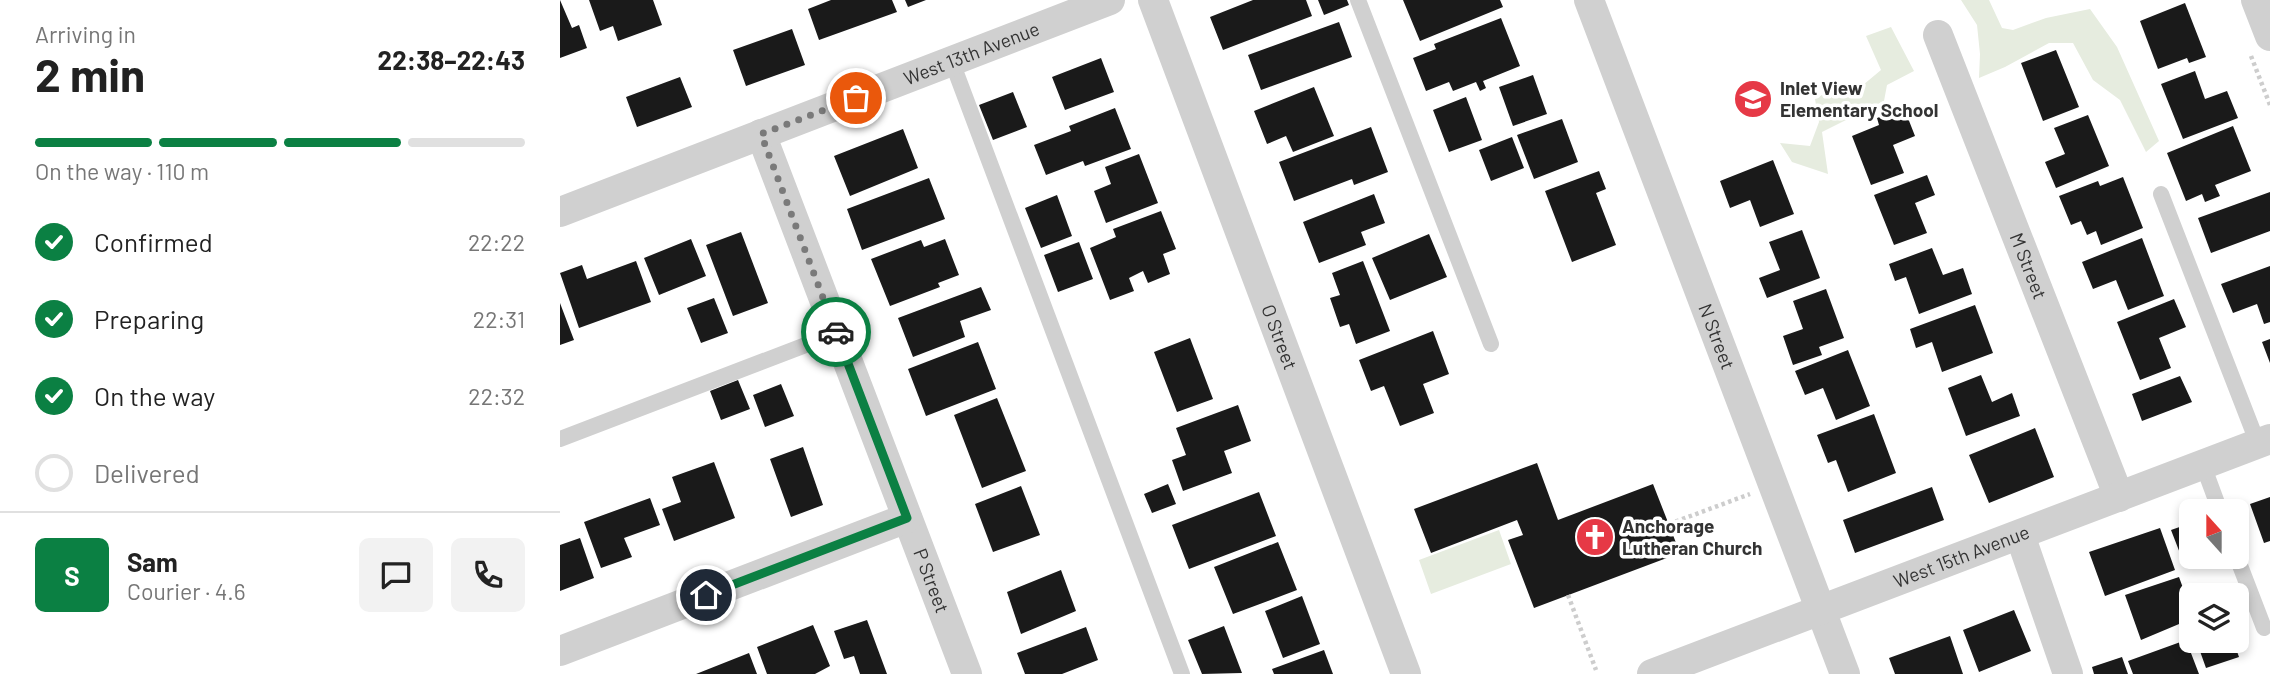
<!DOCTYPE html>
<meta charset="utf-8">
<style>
:root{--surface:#fff;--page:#f2f2f2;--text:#222;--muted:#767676;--line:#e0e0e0;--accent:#0b8043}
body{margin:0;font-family:Barlow,sans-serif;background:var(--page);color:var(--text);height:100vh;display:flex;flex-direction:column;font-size:26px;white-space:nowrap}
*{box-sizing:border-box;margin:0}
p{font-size:23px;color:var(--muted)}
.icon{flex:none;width:38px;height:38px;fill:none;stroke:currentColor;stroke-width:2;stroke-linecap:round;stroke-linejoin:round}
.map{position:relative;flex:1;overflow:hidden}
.side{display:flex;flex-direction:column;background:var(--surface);width:560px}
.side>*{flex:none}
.needle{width:46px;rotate:339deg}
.tools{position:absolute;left:1619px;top:499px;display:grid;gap:14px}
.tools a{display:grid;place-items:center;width:70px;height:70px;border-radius:10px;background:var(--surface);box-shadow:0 4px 10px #0003;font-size:35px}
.pin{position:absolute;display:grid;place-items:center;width:60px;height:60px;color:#fff;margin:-30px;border:4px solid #fff;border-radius:50%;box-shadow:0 2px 7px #0007}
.courier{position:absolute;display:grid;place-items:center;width:70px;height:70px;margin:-35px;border:5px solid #0b8043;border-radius:50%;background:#fff;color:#222;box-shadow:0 2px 9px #0007}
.summary em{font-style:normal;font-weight:700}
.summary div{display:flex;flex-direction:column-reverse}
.summary{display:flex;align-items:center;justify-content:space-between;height:119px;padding:0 35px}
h1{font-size:46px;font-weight:700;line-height:52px}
.bar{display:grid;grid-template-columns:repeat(4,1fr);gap:10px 7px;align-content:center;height:84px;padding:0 35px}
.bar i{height:9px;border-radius:5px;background:var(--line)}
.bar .selected{background:var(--accent)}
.bar p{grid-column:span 4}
.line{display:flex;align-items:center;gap:18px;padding:0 35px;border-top:2px solid var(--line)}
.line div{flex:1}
.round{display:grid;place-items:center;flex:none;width:74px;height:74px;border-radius:10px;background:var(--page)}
ol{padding:0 35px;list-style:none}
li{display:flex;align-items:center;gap:21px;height:77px}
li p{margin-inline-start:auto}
li .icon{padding:7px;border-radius:50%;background:var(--accent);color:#fff;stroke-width:4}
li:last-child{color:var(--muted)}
li i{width:38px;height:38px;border:4px solid var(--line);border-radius:50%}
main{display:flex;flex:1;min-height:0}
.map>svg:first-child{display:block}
.green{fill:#e6ecdf}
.building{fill:#1a1a1a}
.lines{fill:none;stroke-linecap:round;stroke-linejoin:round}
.path{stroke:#cdcdcd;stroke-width:4.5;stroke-dasharray:3.5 3.5;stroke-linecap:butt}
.lane{stroke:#d0d0d0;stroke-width:16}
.street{stroke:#d0d0d0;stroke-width:30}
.done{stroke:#7a7a7a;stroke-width:7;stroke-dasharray:0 12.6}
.route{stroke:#0b8043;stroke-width:9}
.labels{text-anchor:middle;stroke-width:7;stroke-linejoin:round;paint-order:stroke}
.street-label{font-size:19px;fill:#333;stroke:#fff}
.poi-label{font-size:19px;font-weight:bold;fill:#333;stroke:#fff;text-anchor:start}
</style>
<main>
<section class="side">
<div class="summary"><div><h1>2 min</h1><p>Arriving in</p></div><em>22:38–22:43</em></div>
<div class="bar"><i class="selected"></i><i class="selected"></i><i class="selected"></i><i></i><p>On the way · 110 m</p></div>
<ol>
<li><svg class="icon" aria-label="check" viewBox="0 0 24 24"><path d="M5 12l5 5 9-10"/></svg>Confirmed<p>22:22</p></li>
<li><svg class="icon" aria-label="check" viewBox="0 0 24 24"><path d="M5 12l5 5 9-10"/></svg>Preparing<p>22:31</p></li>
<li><svg class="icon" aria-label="check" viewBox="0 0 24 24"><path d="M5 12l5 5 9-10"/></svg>On the way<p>22:32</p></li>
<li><i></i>Delivered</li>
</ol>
<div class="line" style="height:126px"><b class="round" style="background:var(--accent);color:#fff">S</b><div><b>Sam</b><p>Courier · 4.6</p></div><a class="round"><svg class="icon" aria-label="chat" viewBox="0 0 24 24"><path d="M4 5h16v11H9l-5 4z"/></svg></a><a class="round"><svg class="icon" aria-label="phone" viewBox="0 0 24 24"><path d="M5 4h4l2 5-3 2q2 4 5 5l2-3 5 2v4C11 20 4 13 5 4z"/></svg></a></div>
</section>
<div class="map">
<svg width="1710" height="674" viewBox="0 0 1710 674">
<rect width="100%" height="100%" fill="#fff"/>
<!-- green -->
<path class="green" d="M1401,0h28l13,28 11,2 33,-12 44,-9 27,38 42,94 -13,11 -26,-52 -27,-20 -20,-37h-24l-44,24 -26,11 1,-24 -3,-29z
M1331,27l23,44 -27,14 -3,16 -62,31 6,42 -36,-12 -12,-19 30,3 9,-24 -4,-23 28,-16 20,2 18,-15 -15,-34z
M939,530l12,34 -80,30 -12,-34z"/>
<!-- building -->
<path class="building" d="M0,0l12,28 7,-3 8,23 -27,10z
M29,0h64l9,25 -44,16 -5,-15 -13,5z
M271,0h61l5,12 -78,28 -11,-31z
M345,0h21l-18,7z
M693,0h53l6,16 -89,34 -13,-33z
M758,0h29l2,5 -25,10z
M843,0h97l3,7 -83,34z
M1625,3l21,54 -17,6 -2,-5 -29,11 -18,-48z
M941,18l19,48 -37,15 3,7 -6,3 -4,-9 -23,9 -4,-9 -23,9 -13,-33 23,-9 -2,-5z
M779,22l13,35 -91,33 -13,-35z
M232,29l13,36 -59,21 -13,-36z
M1496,50l23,57 -36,14 -22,-58z
M541,58l13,34 -49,18 -13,-33z
M1635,71l10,28 22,-8 11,27 -55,21 -22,-55z
M973,75l14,39 -34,12 -14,-39z
M120,77l12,30 -55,20 -11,-30z
M754,87l20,49 -41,16 -7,-16 -19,8 -13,-33z
M453,92l14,35 -34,13 -14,-35z
M906,97l16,43 -33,12 -16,-42z
M555,108l16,41 -46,17 -2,-5 -37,14 -12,-30 37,-14 -2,-5z
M1344,108l11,28 -22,9 11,28 -33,12 -19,-49 27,-11 -2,-7z
M1528,115l21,51 -53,22 -11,-26 20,-8 -11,-26z
M1002,119l16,43 -44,17 -17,-44z
M1673,126l18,45 -36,14 5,11 -15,6 -3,-8 -16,7 -19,-48z
M811,127l17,45 -34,13 -2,-6 -58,22 -15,-39z
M343,129l15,39 -68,28 -16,-40z
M952,137l12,31 -33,13 -12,-31z
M579,154l19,49 -52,20 -12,-32 17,-7 -6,-17z
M1213,160l21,54 -34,13 -10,-27 -20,8 -10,-27z
M1039,171l7,18 -10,4 20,52 -44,17 -27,-71z
M1367,175l8,20 -20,8 12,30 -33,12 -20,-50z
M1563,177l20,51 -42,17 -5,-14 -9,4 -6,-14 -10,4 -12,-29 39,-15 2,5z
M369,178l16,41 -83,31 -15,-41z
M1710,192v39l-59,22 -13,-35z
M814,194l11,29 -24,9 5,13 -47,18 -16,-41z
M497,195l15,41 -31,12 -16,-40z
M601,211l15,38 -13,5 7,20 -22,9 -5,-12 -14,7 5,13 -24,9 -20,-52 26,-11 -3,-8z
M1242,230l18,48 -53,20 -8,-20 21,-8 -11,-28z
M181,232l27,71 -35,13 -27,-71z
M869,234l18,43 -57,23 -18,-42z
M1582,238l22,58 -36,14 -12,-30 -23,9 -11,-27z
M131,239l15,37 -47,19 -15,-37z
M385,239l14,36 -21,8 2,4 -50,19 -19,-47 50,-19 3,7z
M519,242l14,37 -35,13 -14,-37z
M1372,248l11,27 20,-7 9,26 -53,20 -13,-37 -11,4 -6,-17z
M76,261l15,41 -72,26 -19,-55 22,-8 5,14z
M803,261l27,70 -34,13 -7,-20 -9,3 -10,-29 10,-3 -8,-22z
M1710,266v56l-6,2 -7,-20 -24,9 -12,-29z
M421,287l10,23 -31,11 5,16 -52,20 -15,-39z
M1266,289l18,49 -25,9 3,8 -29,10 -10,-29 20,-7 -10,-28z
M154,298l14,35 -27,10 -14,-35z
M1614,299l12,28 -27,11 12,30 -31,12 -23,-58z
M0,303l14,37 -14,5z
M1415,305l18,48 -51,19 -10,-30 -16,6 -6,-19z
M873,331l16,43 -26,10 11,29 -34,13 -16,-40 -13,5 -12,-31z
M630,338l23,61 -36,13 -23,-60z
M1710,339v24l-8,-21z
M418,342l18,47 -70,27 -18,-47z
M1288,350l22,56 -34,14 -13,-32 -18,7 -10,-24z
M1421,375l11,27 20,-9 8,23 -54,20 -18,-48z
M1620,376l12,26 -50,19 -10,-27z
M178,380l12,29 -29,11 -11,-29z
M221,384l13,32 -29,11 -12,-32z
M437,398l29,73 -44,17 -28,-73z
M678,405l13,36 -27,10 8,22 -49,18 -11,-31 14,-5 -10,-27z
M1314,414l22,59 -48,19 -12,-32 -8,3 -11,-28z
M1475,428l19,49 -65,26 -20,-48z
M243,447l20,58 -32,12 -21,-58z
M154,462l21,56 -61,23 -12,-32 19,-7 -9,-25z
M977,463l21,57 95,-36 27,69 -146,55 -26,-68 15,-5 -6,-15 -86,33 -17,-44z
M608,484l8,20 -24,9 -8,-19z
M461,486l19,49 -47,17 -18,-48z
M1372,487l12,33 -89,33 -12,-33z
M699,492l17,44 -87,33 -17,-44z
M1710,497v44l-6,2 -14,-39z
M90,498l10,27 -36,13 8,19 -31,11 -17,-46z
M1631,523v35l-8,3 -12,-31z
M1600,528l15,42 -70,26 -16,-44z
M20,538l14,40 -34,13v-46z
M718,542l19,48 -64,24 -19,-47z
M501,570l15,41 -55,23 -14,-42z
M1619,577l12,33v9l-50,21 -16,-45z
M742,596l18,48 -37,14 -18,-47z
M1454,610l17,41 -52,21 -16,-42z
M307,620l20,54h-27l-6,-18 -10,3 -10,-28z
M253,625l17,41 -15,8h-48l-10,-27z
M664,626l18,47 -40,1 -14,-34z
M526,627l12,33 -36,14h-37l-8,-21z
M1390,636l13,38h-68l-6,-16z
M1626,640l13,34h-66l-5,-13z
M1636,640h37l6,17 -33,11z
M764,650l9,24h-59l-2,-5z
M189,653l8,21h-61z
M1562,657l6,17h-34l-2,-7z"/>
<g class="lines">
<!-- path -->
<path class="path" d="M1691,56l19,49
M1109,524l81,-30
M1008,595l28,75"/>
<!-- lane -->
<path class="lane" d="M798,0l133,344
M392,62l230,612
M1601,194l97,250
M0,439l277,-106
M1643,465l17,46
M1676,555l28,73"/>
<!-- street -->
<g class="street">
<path id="s1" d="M593,0l253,674"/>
<path id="s2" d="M1029,0l256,674"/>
<path d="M1696,0l14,36"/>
<path id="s3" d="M1378,35l181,462"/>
<path id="s4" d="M201,134l206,540"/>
<path id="s5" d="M0,212l550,-212"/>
<path d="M1460,535l48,139"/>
<path d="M0,651l347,-133"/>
<path id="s6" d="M1092,674l618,-235"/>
</g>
</g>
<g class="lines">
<!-- done -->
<path class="done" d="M276,332l-75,-198 95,-36"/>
<!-- route -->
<path class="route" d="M146,595l201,-77 -71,-186"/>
</g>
<!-- icons -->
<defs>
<symbol id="school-disc" viewBox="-11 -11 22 22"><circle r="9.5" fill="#e63946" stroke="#fff"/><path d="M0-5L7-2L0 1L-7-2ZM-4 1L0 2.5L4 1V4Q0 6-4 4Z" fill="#fff"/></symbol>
<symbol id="church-disc" viewBox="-11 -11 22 22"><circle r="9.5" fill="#e63946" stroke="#fff"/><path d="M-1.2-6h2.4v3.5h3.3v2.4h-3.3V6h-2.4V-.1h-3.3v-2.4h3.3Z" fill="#fff"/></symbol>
</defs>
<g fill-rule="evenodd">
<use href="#school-disc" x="1171" y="77" width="44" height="44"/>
<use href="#church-disc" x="1013" y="515" width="44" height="44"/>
</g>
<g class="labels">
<!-- street labels -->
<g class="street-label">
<text dy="7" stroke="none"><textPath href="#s5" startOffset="441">West 13th Avenue</textPath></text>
<text dy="7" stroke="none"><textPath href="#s3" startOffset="248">M Street</textPath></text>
<text dy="7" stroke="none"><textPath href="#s1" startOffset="360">O Street</textPath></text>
<text dy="7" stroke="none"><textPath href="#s2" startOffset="360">N Street</textPath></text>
<text dy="7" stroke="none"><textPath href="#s6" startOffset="331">West 15th Avenue</textPath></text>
<text dy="7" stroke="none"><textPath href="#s4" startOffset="478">P Street</textPath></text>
</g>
<!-- poi labels -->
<g class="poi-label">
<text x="1220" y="95">Inlet View<tspan x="1220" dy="22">Elementary School</tspan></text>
<text x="1062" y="533">Anchorage<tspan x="1062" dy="22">Lutheran Church</tspan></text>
</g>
</g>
</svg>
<div class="tools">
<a><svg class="needle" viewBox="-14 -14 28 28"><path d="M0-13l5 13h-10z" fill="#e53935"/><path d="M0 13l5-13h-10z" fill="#767676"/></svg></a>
<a><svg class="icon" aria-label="layers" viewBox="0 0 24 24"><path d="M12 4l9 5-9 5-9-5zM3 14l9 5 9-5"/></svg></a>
</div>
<div class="pin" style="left:296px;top:98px;background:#ea580c"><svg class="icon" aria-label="bag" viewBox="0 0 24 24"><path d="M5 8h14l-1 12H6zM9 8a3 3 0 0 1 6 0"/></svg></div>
<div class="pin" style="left:146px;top:595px;background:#1f2937"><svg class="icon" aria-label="home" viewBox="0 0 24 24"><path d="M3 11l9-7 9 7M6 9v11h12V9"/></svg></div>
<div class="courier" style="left:276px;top:332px"><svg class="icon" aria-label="car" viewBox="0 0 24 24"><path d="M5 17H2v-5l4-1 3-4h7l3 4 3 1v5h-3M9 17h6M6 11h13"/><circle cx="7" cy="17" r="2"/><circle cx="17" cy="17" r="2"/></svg></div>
</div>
</main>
